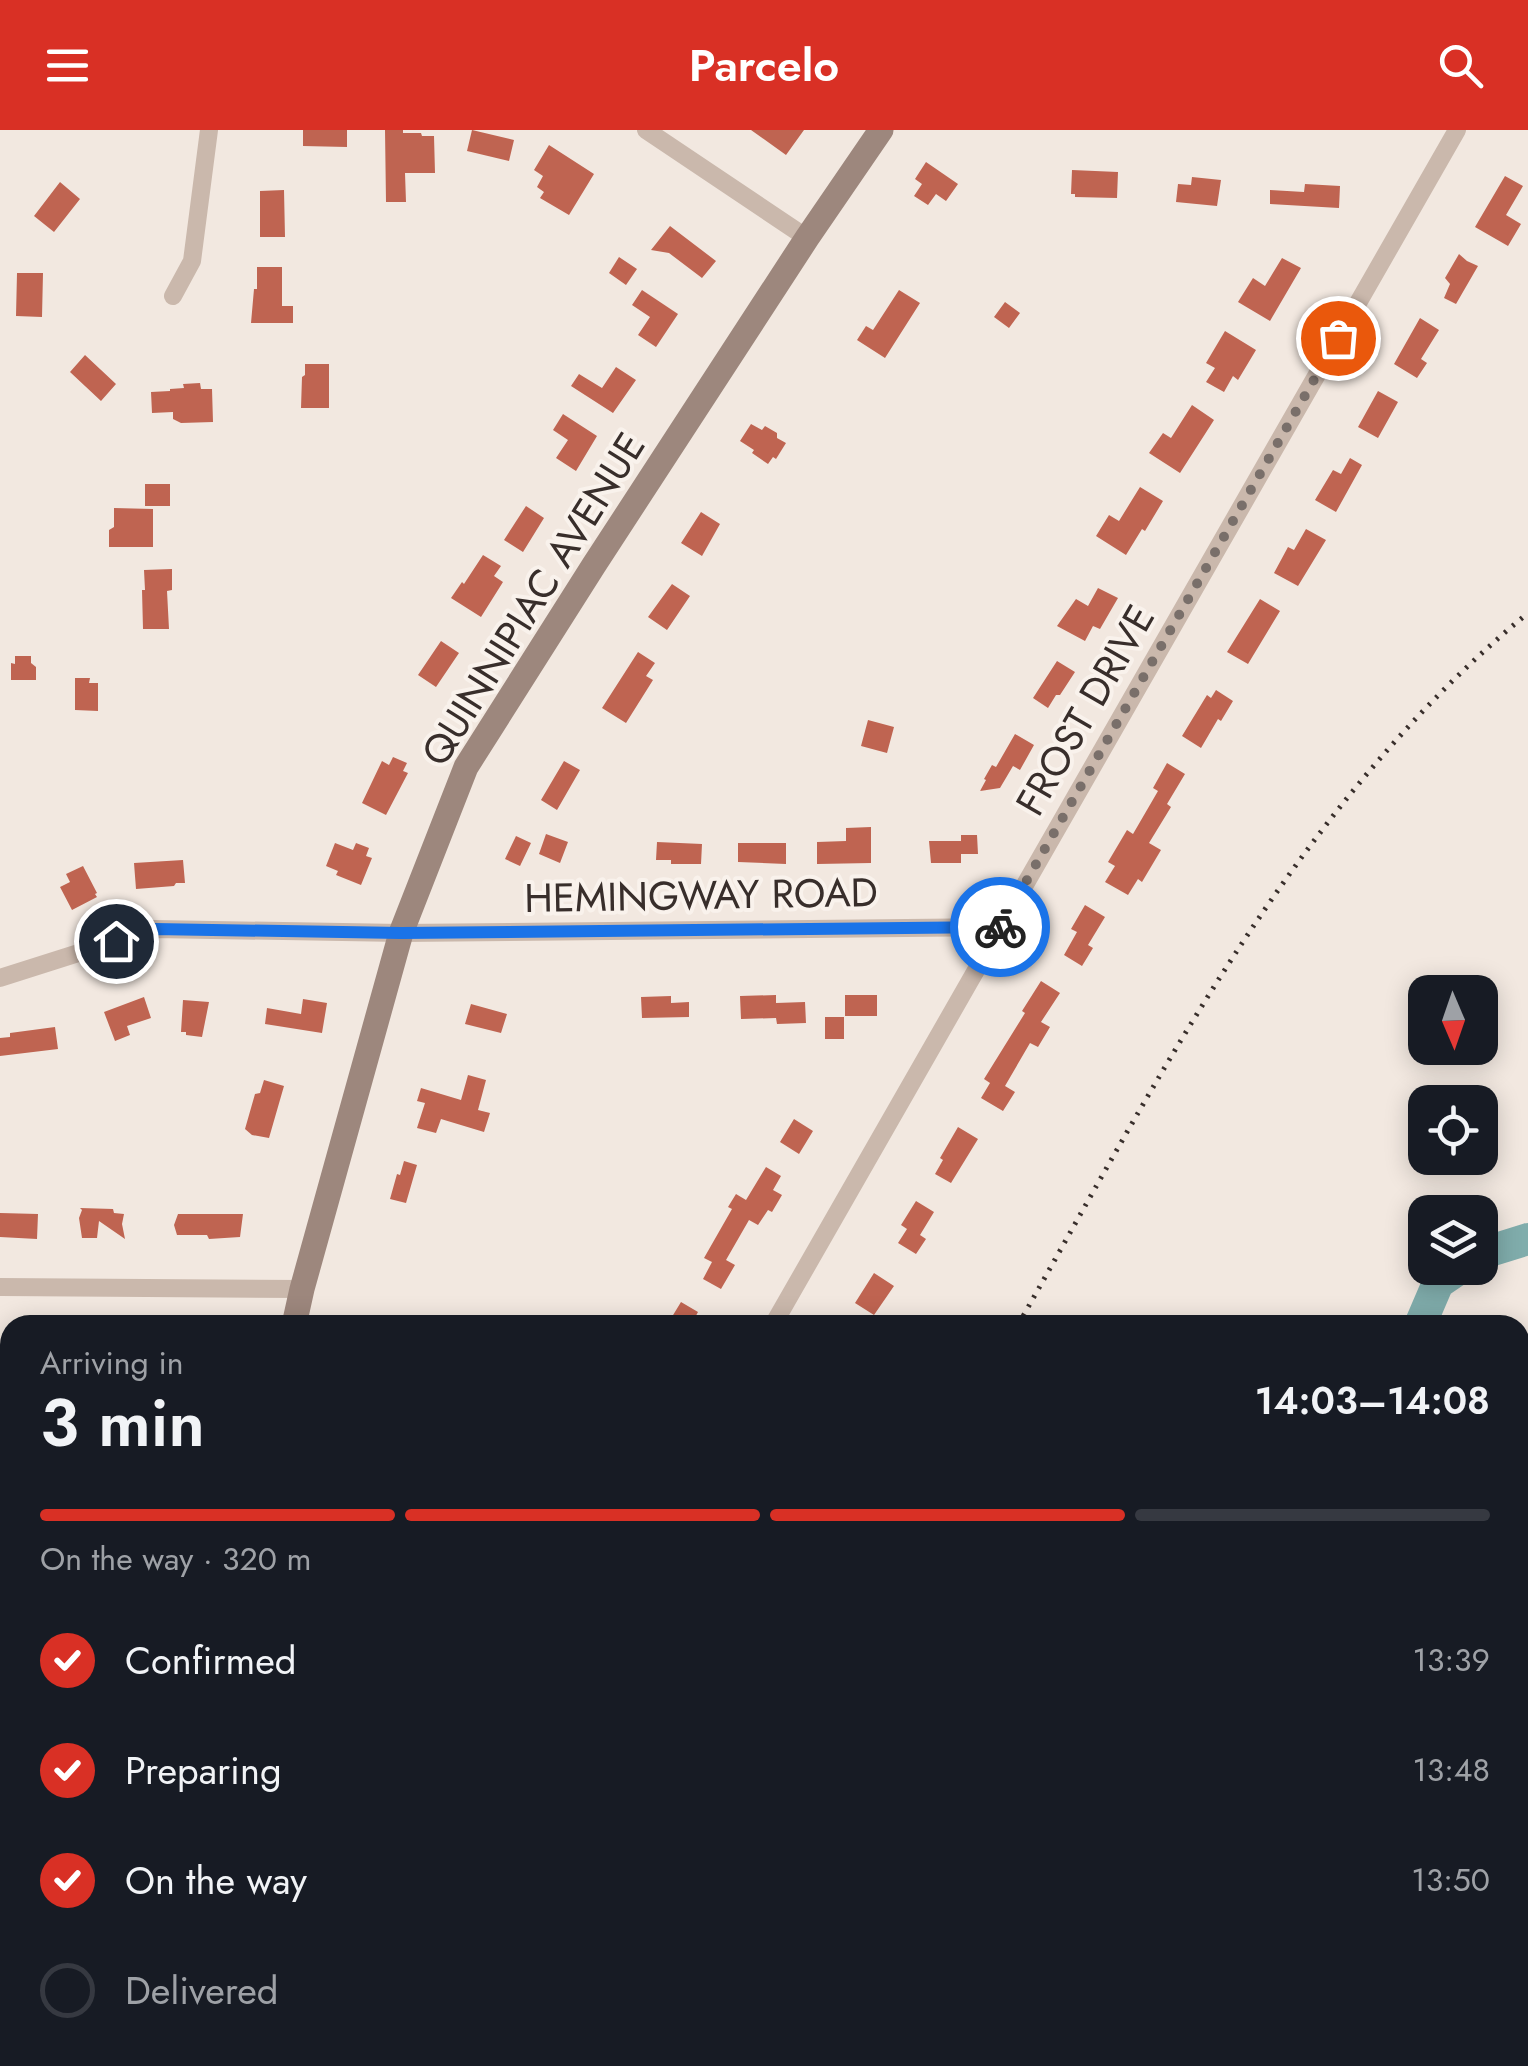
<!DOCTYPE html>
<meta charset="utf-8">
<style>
:root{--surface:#171b24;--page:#242831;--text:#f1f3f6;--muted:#9ea1a6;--line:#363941;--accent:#d93025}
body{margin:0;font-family:Jost,sans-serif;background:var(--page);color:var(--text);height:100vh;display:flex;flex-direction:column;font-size:38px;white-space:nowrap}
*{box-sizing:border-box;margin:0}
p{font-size:32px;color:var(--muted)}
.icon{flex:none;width:55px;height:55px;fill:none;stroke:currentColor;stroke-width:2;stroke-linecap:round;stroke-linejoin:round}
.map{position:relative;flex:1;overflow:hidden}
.panel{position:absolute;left:0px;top:1185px;width:1530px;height:752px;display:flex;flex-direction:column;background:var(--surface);border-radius:30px 30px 0 0;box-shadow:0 5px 25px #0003}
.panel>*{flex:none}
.needle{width:65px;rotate:178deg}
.controls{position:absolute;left:1408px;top:845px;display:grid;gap:20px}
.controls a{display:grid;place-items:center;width:90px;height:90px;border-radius:20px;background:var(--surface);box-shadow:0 5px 25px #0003;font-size:50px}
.pin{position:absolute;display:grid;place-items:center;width:85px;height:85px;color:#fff;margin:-42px;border:5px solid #fff;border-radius:50%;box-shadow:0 2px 10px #0007}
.courier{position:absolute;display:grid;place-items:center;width:100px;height:100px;margin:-50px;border:8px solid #1a73e8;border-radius:50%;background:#fff;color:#222;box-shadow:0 2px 12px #0007}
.head em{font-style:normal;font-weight:600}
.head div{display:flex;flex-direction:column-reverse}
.head{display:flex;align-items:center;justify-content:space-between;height:170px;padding:0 40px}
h1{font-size:65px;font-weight:600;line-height:75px}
.bar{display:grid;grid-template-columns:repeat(4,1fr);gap:15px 10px;align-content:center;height:120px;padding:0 40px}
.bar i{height:12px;border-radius:8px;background:var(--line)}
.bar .selected{background:var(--accent)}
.bar p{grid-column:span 4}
ol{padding:0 40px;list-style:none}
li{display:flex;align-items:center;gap:30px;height:110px}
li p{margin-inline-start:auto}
li .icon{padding:10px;border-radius:50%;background:var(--accent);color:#fff;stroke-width:4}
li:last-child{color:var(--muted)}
li i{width:55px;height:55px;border:5px solid var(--line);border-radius:50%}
header{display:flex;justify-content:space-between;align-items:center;height:130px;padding:0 40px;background:var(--accent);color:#fff;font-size:45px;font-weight:600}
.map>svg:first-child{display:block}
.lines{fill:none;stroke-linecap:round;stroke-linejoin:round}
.river{stroke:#80adac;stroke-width:32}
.building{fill:#bf6451}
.minor{stroke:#cab8ac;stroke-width:18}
.secondary{stroke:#9d877d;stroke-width:25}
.rail{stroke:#382e2b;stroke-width:5;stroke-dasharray:2.5 8;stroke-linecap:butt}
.done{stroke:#796f6a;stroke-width:10;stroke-dasharray:0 18}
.route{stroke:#1a73e8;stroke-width:12}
.labels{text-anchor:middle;stroke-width:8;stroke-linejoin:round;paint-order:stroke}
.street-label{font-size:40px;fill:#382e2b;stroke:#f9f2ec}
</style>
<header><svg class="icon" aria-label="menu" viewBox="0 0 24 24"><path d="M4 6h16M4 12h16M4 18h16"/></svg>Parcelo<svg class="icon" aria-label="search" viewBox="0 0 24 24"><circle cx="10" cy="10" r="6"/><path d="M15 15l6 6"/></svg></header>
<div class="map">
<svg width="1528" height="1936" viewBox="0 0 1528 1936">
<rect width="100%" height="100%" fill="#f2e8e0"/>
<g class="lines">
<!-- river -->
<path class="river" d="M1480,1124l48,-15
M1420,1195l18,-42 22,-15
M1045,1936l14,-8"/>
</g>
<!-- building -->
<path class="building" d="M303,0h44v17l-44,-1z
M385,0h18v3h18l1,3h12l1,37h-30l1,29h-20z
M472,0l42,10 -5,21 -42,-10z
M751,0h53l-18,25z
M549,15l45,29 -25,41 -29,-17 4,-6 -7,-5 6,-11 -9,-6z
M926,32l32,22 -12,17 -10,-7 -8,11 -14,-9 8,-12 -7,-5z
M1072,40l46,2 -1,26 -42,-1v-3h-4z
M1505,46l18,10 -17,29 15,9 -13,22 -33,-19z
M1192,47l29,3 -4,26 -41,-4 2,-18 13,1z
M60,52l20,17 -26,33 -20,-16z
M1305,54l35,2 -1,22 -69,-4v-14l34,2z
M284,60l1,47h-25v-46z
M670,96l46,35 -14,17 -33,-25 -18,-3z
M1459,124l8,7 11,5 -22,38 -12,-6 6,-14 -5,-6z
M619,127l18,12 -11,16 -17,-12z
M1282,128l19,10 -31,53 -32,-19 15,-24 12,8z
M257,137h25v39h11v17h-42l3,-34h3z
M17,143h26l-1,44 -26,-1z
M642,160l36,24 -22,33 -18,-12 12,-18 -18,-12z
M899,160l21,13 -35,55 -28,-18 9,-14 7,4z
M1005,172l15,11 -11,15 -15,-11z
M1420,188l19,12 -18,29 6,4 -10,15 -23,-14z
M1225,201l31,19 -18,30 -5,-4 -9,16 -18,-10 9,-14 -9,-5z
M85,225l31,29 -15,17 -31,-29z
M305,234h24v44h-28l1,-31 3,-2z
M616,237l20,13 -23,33 -42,-27 8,-12 23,14z
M200,253l1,6h11l1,33 -32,1 -8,-4v-7l-21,1 -1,-21 19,-1v-2l14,-1 -1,-4z
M1378,261l20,11 -20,36 -20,-11z
M1192,275l22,15 -34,53 -31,-20 14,-20 8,5z
M563,284l34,22 -21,35 -20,-13 12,-18 -15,-10z
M751,294l11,6 3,-4 12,7v5l9,5 -10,16 -3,-2 -5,7 -16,-11 2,-3 -14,-9z
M1350,328l12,7 -26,47 -21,-12 18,-30 8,4z
M145,354h25v22h-25z
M1140,357l23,14 -18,30 -3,-2 -16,26 -30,-19 13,-21 10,6z
M526,376l18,12 -21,34 -19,-12z
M114,378l39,1v38h-44v-17l5,-3z
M701,382l19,12 -18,32 -21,-13z
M1306,399l20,11 -28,46 -24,-13 14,-26 6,3z
M483,425l18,11 -7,10 9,6 -22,35 -30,-19 11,-16 2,2z
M172,439v21l-5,1 2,38h-26l-1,-39h3l-1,-20z
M672,454l18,12 -23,34 -19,-13z
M1098,458l20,10 -18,31 -7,-3 -8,15 -28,-15 19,-27 12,7z
M1260,469l20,12 -32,53 -21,-12z
M441,511l18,12 -23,34 -18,-12z
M638,522l17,11 -9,13 7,4 -27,43 -24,-15z
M15,526h16v7l5,4v13h-25v-17l4,1z
M1057,531l18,11 -15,23h-4l-8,13 -15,-10z
M75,548h15l-1,5h9v28l-23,-1z
M1216,560l17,11 -12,20 -3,-2 -17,29 -19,-12 25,-41 4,3z
M868,590l26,7 -7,26 -26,-7z
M1015,604l19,11 -14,25 -7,-4 -13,22 -20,3 6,-11 -2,-1 8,-14 4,2z
M393,627l14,6 -4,8 5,2 -22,42 -24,-12 20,-42 7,4z
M564,631l16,9 -23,40 -16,-10z
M1167,633l18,11 -18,30 4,3 -22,36 12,7 -19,32 -4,-3 -10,16 -23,-13 10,-16 -7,-4 19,-32 6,4 25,-43 -5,-3z
M871,697v36l-54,1v-22l29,-1v-13z
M546,704l22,8 -8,21 -21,-9z
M961,705h16l1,19h-17v9h-30l-2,-22h32z
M516,706l15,7 -11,23 -15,-7z
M657,712l45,2 -1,20h-30v-4h-15z
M335,713l18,7 3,-7 13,5 -3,8 6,2 -11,27 -25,-10 2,-4 -12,-5z
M738,713h48v21l-48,-2z
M183,730l2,23h-9l-2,3 -38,3 -2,-26z
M83,736l14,27 -2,1 2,3 -25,13 -12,-23 10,-5 -4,-8z
M1085,775l20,12 -17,28 5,3 -11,18 -18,-11 13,-23 -6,-3z
M1041,851l19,12 -19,29 9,5 -12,20 -8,-4 -25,43 10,6 -12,19 -22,-13 9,-15 -6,-4 41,-66 -3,-2z
M776,865v8l29,-1 1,21 -29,1 -1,-6 -35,1 -1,-23z
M845,865h32v21h-32z
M671,866v7l18,-1v15l-47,1 -1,-21z
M144,867l7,21 -24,8 3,9 -15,6 -11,-29z
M303,869l24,4 -5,30 -57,-9 2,-16 34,6z
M183,870l26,2 -7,35 -16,-2v-3h-5z
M471,874l36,10 -6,19 -36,-9z
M825,887h19v22h-19z
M55,897l3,22 -58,7v-18l10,-1v-4z
M468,945l18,5 -8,30 12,3 -6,19 -43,-13 -5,14 -19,-5 8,-25 -8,-2 4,-13 40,12z
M264,950l20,6 -15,52 -17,-3 -7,-6 10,-35 5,-1z
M794,989l19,12 -14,23 -19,-12z
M958,997l20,12 -27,44 -16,-9 8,-14 -3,-2z
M404,1031l13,4 -11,38 -16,-4 7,-25 3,1z
M766,1037l15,9 -8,14 9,5 -10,17 -4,-2 -10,15 -9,-5 -23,40 9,5 -14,24 -18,-10 9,-17 -8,-4 28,-49 -4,-2 8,-13 10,6z
M916,1071l18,11 -14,23 6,4 -10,15 -18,-11 9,-14 -6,-4z
M80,1078l33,1 1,4 10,1 -2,10 3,15 -26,-18 -2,17h-15l-3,-20 3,-8z
M0,1083l38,1 -1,25 -37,-2z
M178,1084h65l-3,23 -31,2 -2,-4h-30l-3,-10z
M874,1143l20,13 -20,29 -19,-12z
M681,1172l17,10 -7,13h-24z"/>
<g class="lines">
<!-- minor -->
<path class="minor" d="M646,0l161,108
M173,166l19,-35 17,-131
M0,848l154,-49 247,4 601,-6
M0,1157l302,2
M773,1195l684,-1195
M356,1928l3,8"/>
<!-- secondary -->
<path class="secondary" d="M294,1195l8,-36 99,-356 65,-166 128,-202 213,-327 74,-108
M189,1936l1,-8"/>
<!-- rail -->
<path class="rail" d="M1018,1195c144,-253 281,-524 510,-712
M596,1936l5,-8"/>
</g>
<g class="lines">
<!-- done -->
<path class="done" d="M1000,797l338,-589"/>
<!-- route -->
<path class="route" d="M116,811l38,-12 247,4 599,-6"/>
</g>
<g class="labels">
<!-- street labels -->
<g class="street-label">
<text transform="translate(533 469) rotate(-58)" y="14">QUINNIPIAC AVENUE</text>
<text transform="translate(1085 580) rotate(-60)" y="14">FROST DRIVE</text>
<text transform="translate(701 765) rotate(-1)" y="14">HEMINGWAY ROAD</text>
</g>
</g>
</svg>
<div class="controls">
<a><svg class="needle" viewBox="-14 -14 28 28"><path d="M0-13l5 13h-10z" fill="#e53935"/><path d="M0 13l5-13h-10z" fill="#9ea1a6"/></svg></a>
<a><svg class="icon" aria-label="locate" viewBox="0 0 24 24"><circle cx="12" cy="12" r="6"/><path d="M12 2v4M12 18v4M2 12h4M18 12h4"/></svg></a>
<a><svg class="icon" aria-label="layers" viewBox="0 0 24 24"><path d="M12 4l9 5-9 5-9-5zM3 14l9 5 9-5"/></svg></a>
</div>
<div class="pin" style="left:1338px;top:208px;background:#ea580c"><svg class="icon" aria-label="bag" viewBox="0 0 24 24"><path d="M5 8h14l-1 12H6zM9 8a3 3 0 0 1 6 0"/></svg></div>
<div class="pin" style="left:116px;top:811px;background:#1f2937"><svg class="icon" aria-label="home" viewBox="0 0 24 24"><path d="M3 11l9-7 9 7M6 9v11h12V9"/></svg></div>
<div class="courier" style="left:1000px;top:797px"><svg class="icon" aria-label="bike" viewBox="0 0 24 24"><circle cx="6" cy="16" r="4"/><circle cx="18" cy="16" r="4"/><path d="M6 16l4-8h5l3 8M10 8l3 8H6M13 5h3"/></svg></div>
<section class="panel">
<div class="head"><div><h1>3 min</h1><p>Arriving in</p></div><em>14:03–14:08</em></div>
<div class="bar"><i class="selected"></i><i class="selected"></i><i class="selected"></i><i></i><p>On the way · 320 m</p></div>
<ol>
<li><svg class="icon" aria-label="check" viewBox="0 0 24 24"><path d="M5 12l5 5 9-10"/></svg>Confirmed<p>13:39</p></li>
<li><svg class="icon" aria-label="check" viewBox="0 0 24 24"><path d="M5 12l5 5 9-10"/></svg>Preparing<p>13:48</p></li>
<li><svg class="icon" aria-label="check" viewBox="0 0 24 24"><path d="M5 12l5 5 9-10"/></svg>On the way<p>13:50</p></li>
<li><i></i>Delivered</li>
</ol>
</section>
</div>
